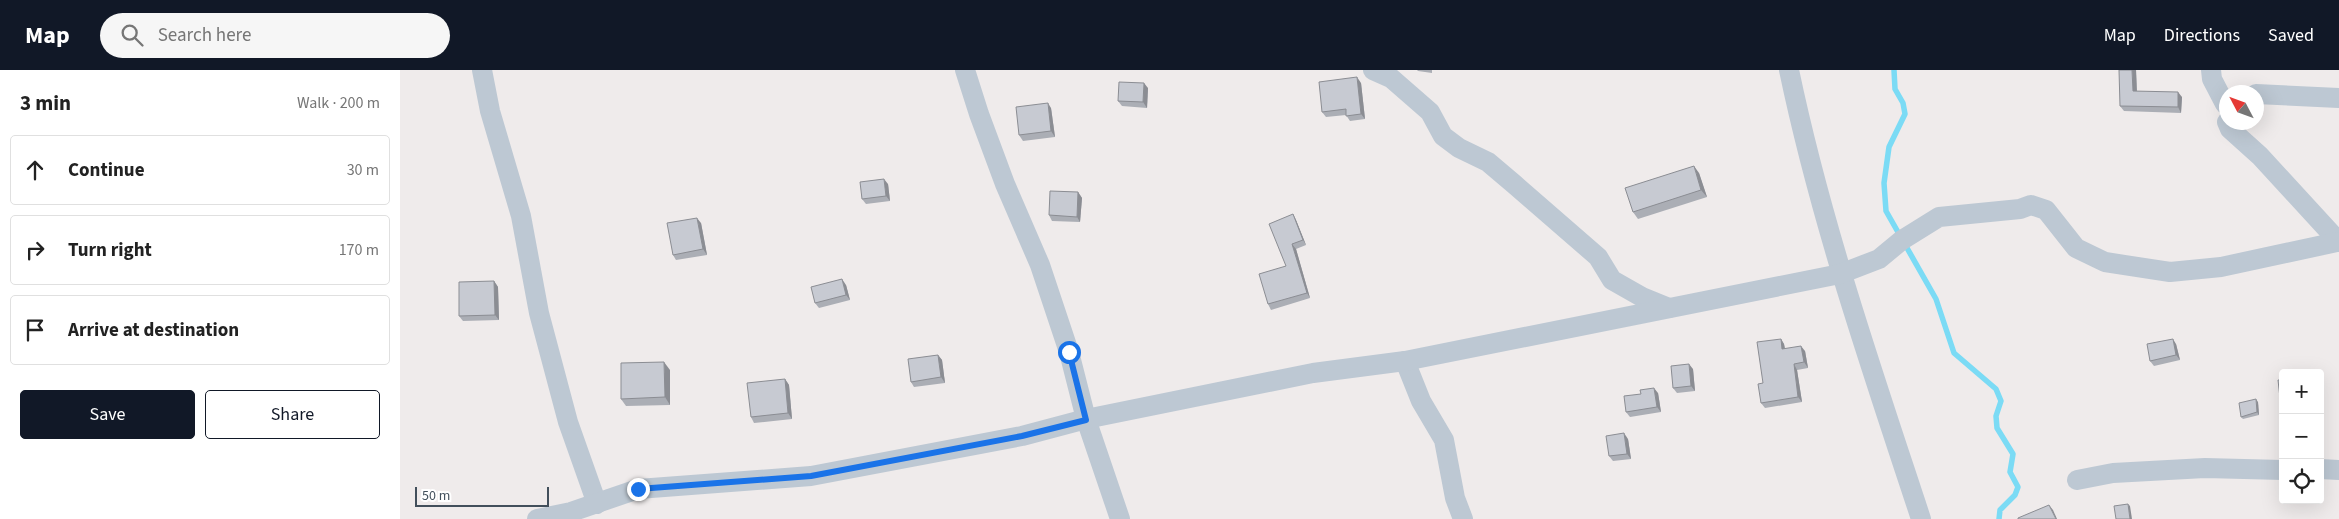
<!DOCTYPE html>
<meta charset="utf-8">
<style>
:root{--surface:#fff;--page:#f6f6f6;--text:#222;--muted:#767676;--line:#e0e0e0;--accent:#111827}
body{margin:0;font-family:"Source Sans 3",sans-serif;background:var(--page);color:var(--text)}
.controls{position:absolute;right:15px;bottom:15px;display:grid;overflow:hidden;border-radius:5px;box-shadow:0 5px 20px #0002}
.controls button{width:45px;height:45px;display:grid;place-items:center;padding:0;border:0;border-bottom:1px solid var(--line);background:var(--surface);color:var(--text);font:25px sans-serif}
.compass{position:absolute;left:1819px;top:15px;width:45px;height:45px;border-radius:50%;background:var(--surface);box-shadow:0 5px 20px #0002;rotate:311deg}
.scale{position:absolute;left:15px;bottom:12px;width:134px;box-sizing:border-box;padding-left:5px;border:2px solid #424f5b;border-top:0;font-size:14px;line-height:18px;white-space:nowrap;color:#424f5b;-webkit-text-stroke:4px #fff;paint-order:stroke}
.stop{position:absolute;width:15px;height:15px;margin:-11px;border:4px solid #1a73e8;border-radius:50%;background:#fff}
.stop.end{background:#1a73e8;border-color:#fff;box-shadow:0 1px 5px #0008}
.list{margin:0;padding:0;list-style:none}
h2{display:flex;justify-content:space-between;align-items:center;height:65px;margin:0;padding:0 20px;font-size:21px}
h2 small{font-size:16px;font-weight:400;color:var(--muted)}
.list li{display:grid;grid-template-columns:32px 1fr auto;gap:15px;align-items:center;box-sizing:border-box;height:70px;margin:0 10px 10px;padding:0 10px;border:1px solid var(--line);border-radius:5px}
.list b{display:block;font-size:19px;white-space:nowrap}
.list em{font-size:16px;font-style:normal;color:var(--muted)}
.actions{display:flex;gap:10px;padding:15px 20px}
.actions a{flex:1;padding:11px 0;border:1px solid var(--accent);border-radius:5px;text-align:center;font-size:18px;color:var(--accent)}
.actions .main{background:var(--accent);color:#fff}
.icon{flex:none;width:28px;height:28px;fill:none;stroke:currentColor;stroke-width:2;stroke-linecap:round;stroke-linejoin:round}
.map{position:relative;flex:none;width:1939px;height:449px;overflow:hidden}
header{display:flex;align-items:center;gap:30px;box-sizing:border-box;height:70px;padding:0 25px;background:var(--accent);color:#fff}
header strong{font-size:24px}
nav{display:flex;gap:28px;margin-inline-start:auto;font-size:18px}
.search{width:350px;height:45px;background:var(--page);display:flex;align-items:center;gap:12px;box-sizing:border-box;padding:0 18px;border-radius:28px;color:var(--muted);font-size:19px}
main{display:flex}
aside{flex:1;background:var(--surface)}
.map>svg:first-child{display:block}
</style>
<header>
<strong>Map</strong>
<div class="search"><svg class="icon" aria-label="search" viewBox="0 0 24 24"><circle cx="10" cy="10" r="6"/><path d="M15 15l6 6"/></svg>Search here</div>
<nav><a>Map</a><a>Directions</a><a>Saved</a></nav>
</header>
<main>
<aside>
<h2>3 min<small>Walk · 200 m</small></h2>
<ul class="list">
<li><svg class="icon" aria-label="ahead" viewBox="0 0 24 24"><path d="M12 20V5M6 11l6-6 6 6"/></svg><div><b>Continue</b></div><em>30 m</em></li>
<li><svg class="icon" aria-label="right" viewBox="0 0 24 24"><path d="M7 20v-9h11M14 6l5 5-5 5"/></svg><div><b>Turn right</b></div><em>170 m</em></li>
<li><svg class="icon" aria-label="arrive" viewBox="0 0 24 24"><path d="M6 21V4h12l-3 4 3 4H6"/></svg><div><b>Arrive at destination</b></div></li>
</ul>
<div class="actions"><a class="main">Save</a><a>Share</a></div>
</aside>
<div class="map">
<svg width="1939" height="449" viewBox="0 0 1939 449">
<rect width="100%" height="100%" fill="#efebeb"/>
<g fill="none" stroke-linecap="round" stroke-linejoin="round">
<polyline stroke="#7bdbf5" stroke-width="5.5" points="1494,0 1495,19 1503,33 1505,44 1489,77 1484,113 1486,141 1536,229 1554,283 1596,319 1601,331 1596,346 1597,358 1613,384 1610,402 1618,417 1615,425 1600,440 1599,449"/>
<g stroke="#bdc8d3" stroke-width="20">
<polyline points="82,0 90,41 121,146 139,243 168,352 197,434"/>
<polyline points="565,0 579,44 605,114 640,195 669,282 686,349 720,449"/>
<polyline points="973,0 991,8 1030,42 1043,66 1059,78 1088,92 1114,114 1198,187 1212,210 1242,227 1269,238"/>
<path d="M1389 0C1421 153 1472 300 1521 449"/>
<polyline points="1811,0 1812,9 1825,34"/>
<polyline points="1856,24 1939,28"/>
<polyline points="1827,52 1830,59 1860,86 1939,172"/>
<polyline points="1005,291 1021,331 1044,370 1055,428 1063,449"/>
<polyline points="1920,399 1939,400"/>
<polyline points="1677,410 1713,403 1805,398 1883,400"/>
<polyline points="137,449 171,442 238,419 411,406 622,366 686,349 913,303 1005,291 1440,204 1479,189 1502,170 1539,147 1620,139 1631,135 1646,140 1676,178 1705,192 1770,202 1821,197 1937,172"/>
</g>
</g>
<g fill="#abaeb5">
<polygon points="1017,0 1032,0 1032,3 1018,1"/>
<polygon points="1736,0 1737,21 1782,27 1781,43 1724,41 1720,36"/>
<polygon points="961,13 965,49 950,51 946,45 926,47 922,42"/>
<polygon points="748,18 747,38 722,36 718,31"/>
<polygon points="651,38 655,67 623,71 619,65"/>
<polygon points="1299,103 1307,127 1238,149 1233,142"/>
<polygon points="488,114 490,131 466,134 462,129"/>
<polygon points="678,122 682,128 680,152 652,151 649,145"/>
<polygon points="893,144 896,150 906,175 896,179 910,228 871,240 868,234 886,196"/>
<polygon points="301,153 307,185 276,190 273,185"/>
<polygon points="94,211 98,217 99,250 63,251 59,246"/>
<polygon points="446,215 450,230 419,238 415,233"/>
<polygon points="1381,269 1384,274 1385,279 1405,281 1408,298 1397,300 1402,332 1365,338 1361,333"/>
<polygon points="1776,274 1780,290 1754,296 1750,291"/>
<polygon points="538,285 542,290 545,313 514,317 511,312"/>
<polygon points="1293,299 1295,321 1277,323 1273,318"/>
<polygon points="270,300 270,335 226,336 221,329"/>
<polygon points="385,309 389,315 392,349 354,353 351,347"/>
<polygon points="1258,323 1261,342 1230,347 1226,342"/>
<polygon points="1858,332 1859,345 1843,349 1841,347"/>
<polygon points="1228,369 1231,389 1213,391 1209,386"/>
</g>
<g fill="#8b8d93">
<polygon points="1732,0 1736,0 1737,26 1733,21"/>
<polygon points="957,7 961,13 965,49 961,44"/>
<polygon points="744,13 748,18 747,38 743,32"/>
<polygon points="1778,22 1782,27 1781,43 1778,37"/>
<polygon points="648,33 651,38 655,67 651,61"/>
<polygon points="1294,96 1299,103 1307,127 1301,120"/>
<polygon points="484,109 488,114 490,131 486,126"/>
<polygon points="678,122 682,128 680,152 677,147"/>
<polygon points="893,144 896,150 906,175 903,170"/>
<polygon points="297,148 301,153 307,185 303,179"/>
<polygon points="892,174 896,179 910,228 907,223"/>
<polygon points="442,209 446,215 450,230 446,225"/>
<polygon points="94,211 98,217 99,250 95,245"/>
<polygon points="1381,269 1384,274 1386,285 1382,279"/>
<polygon points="1773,269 1776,274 1780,290 1776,285"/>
<polygon points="1401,276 1405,281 1408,298 1404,292"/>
<polygon points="538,285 542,290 545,313 541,307"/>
<polygon points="264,292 270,300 270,335 265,327"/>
<polygon points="1289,294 1293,299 1295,321 1291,316"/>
<polygon points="1394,294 1397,300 1402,332 1398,327"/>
<polygon points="385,309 389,315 392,349 388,343"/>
<polygon points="1254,318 1258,323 1261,342 1257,337"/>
<polygon points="1856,329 1858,332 1859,345 1857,342"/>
<polygon points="1224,363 1228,369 1231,389 1227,384"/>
<polygon points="1728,434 1730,436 1732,449 1730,449"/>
<polygon points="1649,435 1653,440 1657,449 1656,449"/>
</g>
<g fill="#c7cad2" stroke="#8b8d93">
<polygon points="1719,0 1732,0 1733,21 1778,22 1778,37 1720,36"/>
<polygon points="957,7 961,44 946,46 946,39 922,42 919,12"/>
<polygon points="719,12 744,13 743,32 718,31"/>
<polygon points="648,33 651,61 619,65 616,37"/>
<polygon points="1294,96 1301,120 1233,142 1225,118"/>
<polygon points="484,109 486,126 462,129 460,112"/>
<polygon points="650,121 678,122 677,147 649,145"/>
<polygon points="893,144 903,170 892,174 907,223 868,234 859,204 886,196 869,154"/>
<polygon points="297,148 303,179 273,185 267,153"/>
<polygon points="442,209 446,225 415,233 411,217"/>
<polygon points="94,211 95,245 59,246 59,212"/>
<polygon points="1381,269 1382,279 1401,276 1404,292 1394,294 1398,327 1361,333 1358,314 1363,313 1357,272"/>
<polygon points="1773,269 1776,285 1750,291 1747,274"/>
<polygon points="538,285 541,307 511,312 508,289"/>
<polygon points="264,292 265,327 221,329 221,293"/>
<polygon points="1289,294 1291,316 1273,318 1271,296"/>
<polygon points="385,309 388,343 351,347 347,313"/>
<polygon points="1878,310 1883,310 1883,327 1880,328"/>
<polygon points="1254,318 1257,337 1226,342 1224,326 1241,324 1240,320"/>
<polygon points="1856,329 1857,342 1841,347 1839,333"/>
<polygon points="1224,363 1227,384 1209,386 1206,366"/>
<polygon points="1728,434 1730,449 1716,449 1714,436"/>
<polygon points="1649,435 1656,449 1618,449 1618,448"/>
</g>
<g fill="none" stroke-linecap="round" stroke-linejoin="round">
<polyline stroke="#1a73e8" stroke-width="6" points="238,419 411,406 622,366 686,350 669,282"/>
</g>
</svg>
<div class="controls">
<button>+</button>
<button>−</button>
<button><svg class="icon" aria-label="locate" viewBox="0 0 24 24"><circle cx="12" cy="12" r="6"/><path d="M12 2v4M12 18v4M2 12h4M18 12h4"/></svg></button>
</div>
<svg class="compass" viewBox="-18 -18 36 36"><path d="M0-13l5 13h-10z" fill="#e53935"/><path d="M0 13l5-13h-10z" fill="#767676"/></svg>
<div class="scale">50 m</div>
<div class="stop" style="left:669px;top:282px"></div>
<div class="stop end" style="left:238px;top:419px"></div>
</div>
</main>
